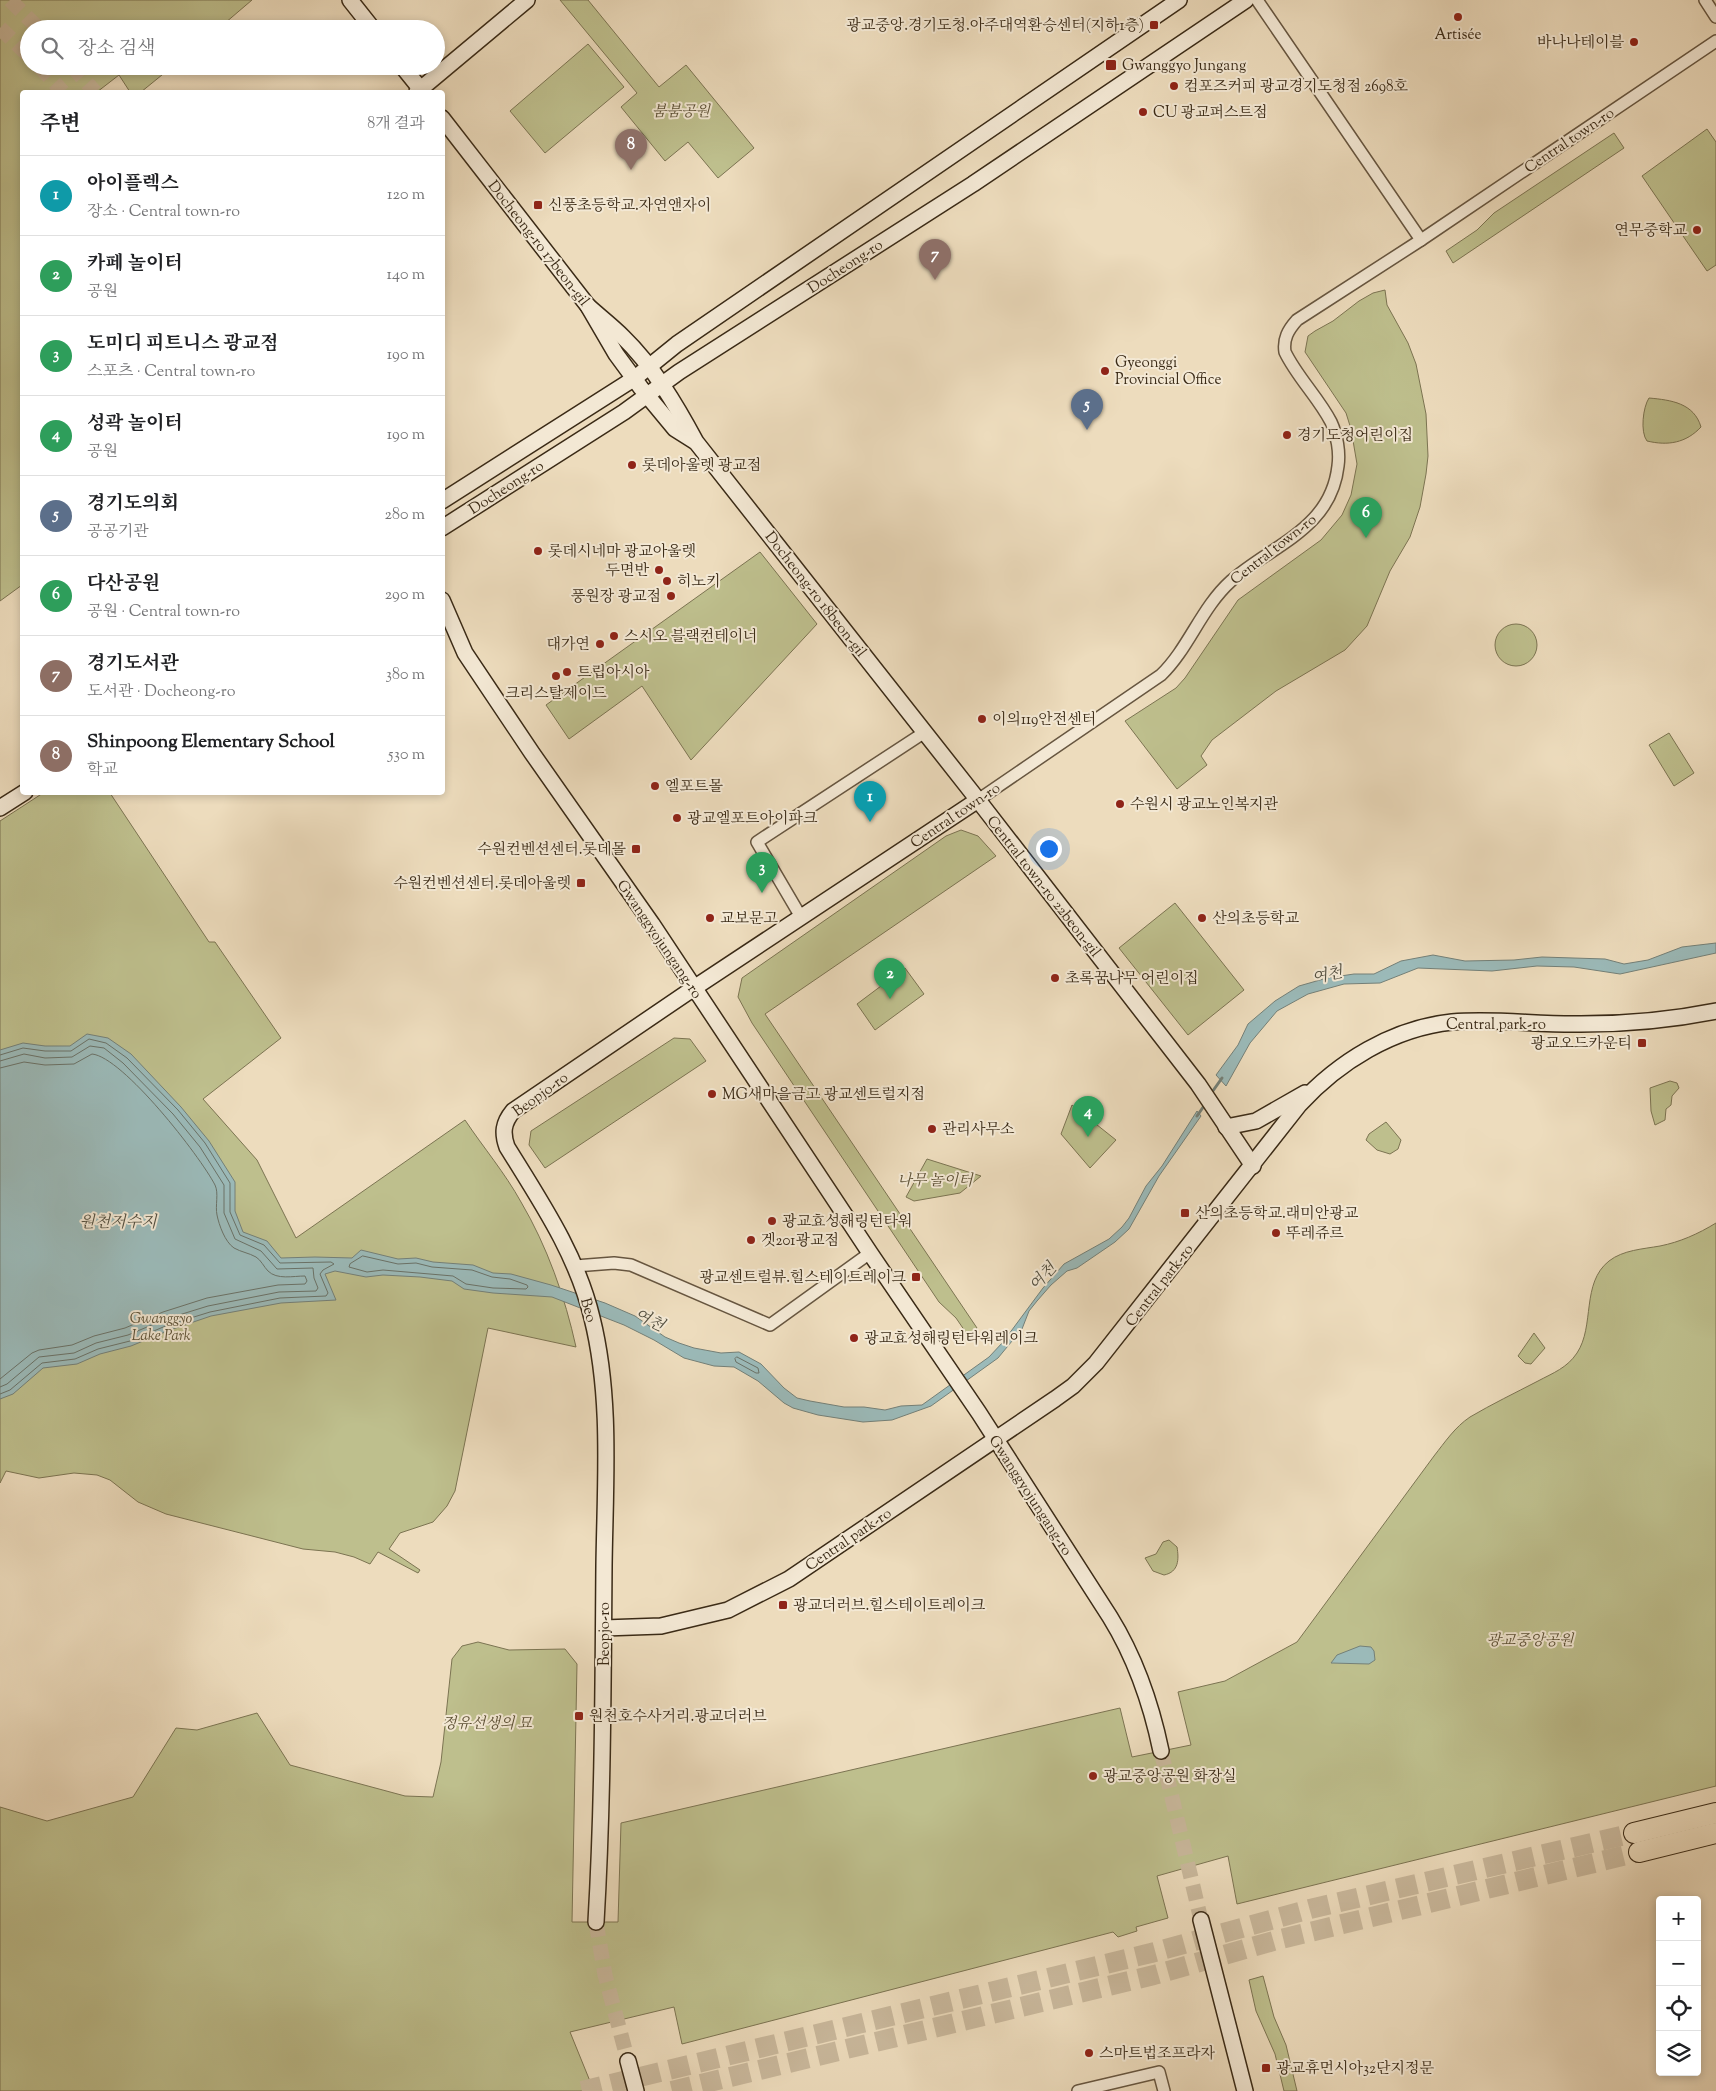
<!DOCTYPE html>
<html lang="ko">
<meta charset="utf-8">
<style>
:root{--surface:#fff;--page:#f6f6f6;--text:#202124;--muted:#757577;--line:#e0e0e0;--accent:#8f2418}
body{margin:0;font-family:"Sorts Mill Goudy","Noto Serif KR",serif;background:var(--page);color:var(--text)}
.controls{position:absolute;right:15px;bottom:15px;display:grid;overflow:hidden;border-radius:5px;box-shadow:0 2px 8px #0003}
.controls button{width:45px;height:45px;display:grid;place-items:center;padding:0;border:0;border-bottom:1px solid var(--line);background:var(--surface);color:var(--text);font:25px sans-serif}
.you{position:absolute;left:1048px;top:848px;width:18px;height:18px;margin:-12px;border:4px solid #fff;border-radius:50%;background:#1a73e8;box-shadow:0 0 0 8px #1a73e833}
.badge{display:grid;place-items:center;width:32px;height:32px;border-radius:50%;background:var(--accent);color:#fff;font-size:16px;font-weight:700}
.pin{position:absolute;translate:-50% -41px;filter:drop-shadow(0 1px 2px #0008)}
.pin::after{content:'';position:absolute;top:26px;width:18px;height:15px;background:inherit;clip-path:polygon(0 0,100% 0,50% 100%)}
.list{margin:0;padding:0;list-style:none}
h2{display:flex;justify-content:space-between;align-items:center;height:65px;margin:0;padding:0 20px;font-size:21px}
h2 small{font-size:16px;font-weight:400;color:var(--muted)}
.list li{display:grid;grid-template-columns:32px 1fr auto;gap:15px;align-items:center;box-sizing:border-box;height:80px;padding:0 20px;border-top:1px solid var(--line)}
.list b{display:block;font-size:19px;white-space:nowrap}
.list p{margin:0;font-size:16px;white-space:nowrap;color:var(--muted)}
.list em{font-size:16px;font-style:normal;color:var(--muted)}
.icon{flex:none;width:28px;height:28px;fill:none;stroke:currentColor;stroke-width:2;stroke-linecap:round;stroke-linejoin:round}
.map{position:relative;flex:none;width:1716px;height:2091px;overflow:hidden}
.search{position:absolute;background:var(--surface);box-shadow:0 2px 8px #0003;left:20px;top:20px;width:425px;height:55px;display:flex;align-items:center;gap:12px;box-sizing:border-box;padding:0 18px;border-radius:28px;color:var(--muted);font-size:19px}
.panel{position:absolute;background:var(--surface);box-shadow:0 2px 8px #0003;left:20px;top:90px;width:425px;height:705px;border-radius:5px}
.map>svg:first-child{display:block}
</style>
<div class="map">
<svg width="1716" height="2091" viewBox="0 0 1716 2091">
<rect width="100%" height="100%" fill="#eddcbd"/>
<filter id="stains"><feTurbulence type="fractalNoise" baseFrequency=".004" numOctaves="4"/><feColorMatrix values="0 0 0 0 .2 0 0 0 0 .09 0 0 0 0 .02 0 0 0 .5 -.17"/></filter>
<radialGradient id="worn" r=".72"><stop offset=".6" stop-color="#630" stop-opacity="0"/><stop offset="1" stop-color="#630" stop-opacity=".3"/></radialGradient>
<g fill="#bebf8d" stroke="#7c7452">
<polygon points="0,0 252,0 218,29 29,29 29,66 173,66 141,92 130,92 119,75 97,92 22,92 22,585 0,601"/>
<polygon points="560,0 588,0 659,87 686,65 754,148 718,178 688,142 665,161 621,107 637,93"/>
<polygon points="588,44 624,87 545,153 510,111"/>
<polygon points="1707,129 1716,142 1716,265 1707,271 1642,176"/>
<polygon points="1614,133 1624,148 1453,263 1446,251 1477,230 1494,213"/>
<polygon points="1385,290 1387,305 1408,343 1416,364 1426,414 1428,456 1426,474 1420,507 1410,537 1390,571 1367,626 1345,650 1276,691 1212,740 1201,756 1207,765 1177,789 1125,721 1176,688 1185,678 1238,600 1321,540 1342,515 1351,495 1357,464 1351,429 1346,413 1305,352 1308,336 1315,331 1333,321 1359,301 1373,293"/>
<path d="M1649 398C1671 400 1694 403 1701 427 1686 443 1668 446 1647 441 1640 432 1643 407 1649 398Z"/>
<polygon points="760,552 817,624 691,760 642,686 569,739 546,705"/>
<circle cx="1516" cy="645" r="21"/>
<polygon points="1669,733 1694,773 1674,786 1649,745"/>
<path d="M43 793H110L209 942H215L281 1038 203 1099 257 1160 296 1238 465 1120C483 1147 505 1173 521 1202 547 1246 565 1297 576 1347L488 1328 455 1491 447 1506 433 1522 400 1533 389 1549 420 1570 418 1573 378 1552 370 1564 354 1557 335 1552 303 1549 166 1514 138 1502 110 1480 97 1475 74 1473 39 1478 6 1471 0 1483V821Z"/>
<polygon points="961,830 978,836 996,856 765,1014 977,1328 969,1337 956,1318 939,1302 752,1023 738,997 742,978 946,836"/>
<polygon points="1175,903 1244,990 1188,1035 1119,948"/>
<polygon points="905,968 924,994 875,1030 857,1004"/>
<polygon points="674,1038 690,1039 706,1061 545,1168 529,1145 531,1131"/>
<polygon points="1670,1081 1677,1083 1679,1088 1672,1096 1671,1105 1666,1109 1665,1120 1655,1125 1651,1111 1650,1088"/>
<polygon points="1072,1105 1116,1140 1090,1168 1061,1134"/>
<polygon points="1386,1122 1401,1140 1398,1149 1390,1154 1377,1150 1366,1140 1369,1134"/>
<polygon points="927,1159 981,1176 960,1193 914,1201 906,1197"/>
<path d="M1716 1223V1786L1237 1904 1228 1856 1157 1876 1168 1918 1136 1927 1137 1931 1118 1937 1113 1932 682 2044 674 2007 570 2032 594 2091H0V1807L47 1821 133 1797 176 1728 197 1730 257 1713 290 1765 405 1796 433 1797 441 1762 452 1659 462 1646 478 1642 509 1650 565 1649 577 1664 572 1922H618L621 1823 1120 1708 1132 1757 1191 1745 1178 1692 1225 1681 1297 1642 1434 1456C1445 1442 1455 1427 1470 1417 1492 1404 1515 1393 1538 1381 1553 1373 1567 1368 1577 1353 1595 1326 1581 1283 1609 1261 1623 1250 1643 1249 1660 1246 1680 1242 1698 1234 1716 1223Z"/>
<polygon points="1534,1333 1545,1348 1531,1364 1525,1363 1518,1356"/>
<path d="M1169 1540 1177 1547C1179 1559 1179 1572 1164 1575L1153 1571 1145 1558 1156 1554 1163 1542Z"/>
<polygon points="1263,1976 1274,2017 1286,2045 1297,2091 1284,2091 1275,2054 1256,2011 1249,1980"/>
</g>
<g fill="#9bbab9" stroke="#748078">
<polygon points="1716,943 1716,953 1620,974 1574,967 1537,966 1492,971 1418,968 1380,983 1344,984 1308,994 1277,1011 1250,1043 1226,1086 1216,1075 1238,1045 1248,1024 1275,1001 1299,986 1327,978 1354,974 1374,974 1401,961 1433,955 1465,961 1514,960 1542,957 1605,959 1624,964 1648,960 1682,947"/>
<polygon points="87,1034 108,1038 131,1054 181,1107 209,1141 235,1182 235,1211 243,1232 267,1241 281,1258 315,1257 352,1258 361,1250 398,1259 416,1258 433,1262 473,1265 493,1273 511,1274 551,1285 605,1303 635,1316 665,1337 679,1343 694,1348 721,1353 739,1352 761,1364 784,1388 797,1398 810,1401 844,1407 864,1407 885,1410 901,1406 922,1405 989,1357 1003,1342 1043,1288 1064,1264 1109,1239 1122,1227 1129,1218 1146,1186 1162,1166 1197,1111 1201,1116 1159,1176 1129,1229 1115,1242 1077,1268 1067,1271 1051,1285 1037,1301 1029,1311 1022,1329 998,1358 931,1406 892,1420 863,1422 818,1415 793,1408 784,1403 758,1381 734,1367 714,1366 684,1358 654,1340 624,1325 552,1297 493,1293 464,1289 452,1281 420,1277 383,1275 366,1277 335,1271 325,1274 336,1300 281,1303 211,1316 170,1330 131,1346 100,1354 77,1364 43,1368 13,1394 0,1399 0,1050 23,1043 45,1046 70,1046"/>
<polygon points="1360,1646 1371,1647 1374,1651 1375,1660 1369,1664 1331,1663 1337,1655"/>
</g>
<g fill="none" stroke-linecap="round" stroke-linejoin="round">
<g stroke="#6a7268" stroke-width="1">
<polyline points="0,1055 23,1048 45,1051 71,1051 89,1039 106,1043 127,1058 178,1110 205,1143 230,1183 230,1212 240,1235 264,1245 280,1263 331,1262 334,1264 323,1270 320,1274 328,1293 326,1296 280,1298 210,1312 168,1325 130,1341 98,1349 75,1359 42,1363 10,1390 0,1394"/>
<polyline points="0,1061 24,1054 45,1058 72,1057 90,1046 104,1048 123,1063 173,1114 200,1147 224,1185 224,1213 235,1239 261,1251 277,1269 313,1268 314,1278 318,1288 316,1291 279,1292 208,1306 166,1319 128,1335 96,1343 74,1353 39,1357 7,1384 0,1387"/>
<path d="M0 1068 24 1062 45 1065 74 1064 92 1054C123 1057 200 1156 215 1185 219 1193 215 1206 217 1215 219 1225 225 1242 234 1248 241 1252 249 1253 256 1257 261 1260 264 1267 268 1271 277 1280 293 1276 305 1276L307 1281 305 1284 278 1285 207 1298 163 1312 125 1328 94 1336 72 1345 39 1350 32 1353 0 1379"/>
<polygon points="363,1256 398,1264 416,1263 432,1267 472,1270 492,1277 510,1279 527,1285 528,1287 526,1289 493,1288 466,1284 453,1276 383,1270 367,1272 349,1267 350,1264"/>
<polygon points="737,1357 758,1368 759,1373 756,1373 736,1362 735,1359"/>
</g>
<g stroke="#748078" stroke-width="3">
<polyline points="1210,1095 1222,1078"/>
<polyline points="1197,1116 1206,1103"/>
</g>
<g stroke="#c9b89c" stroke-width="15" stroke-dasharray="15 8" stroke-linecap="butt">
<polyline points="10,0 39,29"/>
<polyline points="0,28 29,56"/>
<polyline points="39,66 63,92"/>
<polyline points="72,66 95,92"/>
<polyline points="1161,1751 1201,1920"/>
<polyline points="596,1922 605,1975 628,2061"/>
</g>
<g stroke="#c9b89c" stroke-width="20" stroke-dasharray="20 10" stroke-linecap="butt">
<polyline points="582,2091 1151,1953 1310,1909 1634,1833"/>
<polyline points="672,2091 1154,1975 1277,1940 1639,1852"/>
</g>
<g stroke="#675640" stroke-width="14">
<g id="street">
<polyline points="1257,0 1421,240"/>
<polyline points="1705,0 1716,17"/>
<path d="M978 800 1161 675C1189 648 1201 608 1231 581 1272 545 1331 529 1338 466 1340 452 1337 435 1331 422 1318 397 1297 377 1285 352 1283 339 1288 330 1297 320L1421 240 1716 41"/>
<polyline points="801,917 757,842 925,732"/>
<polyline points="575,1266 614,1263 631,1265 770,1325 870,1253"/>
<polyline points="1078,2091 1159,2072 1164,2091"/>
</g>
</g>
<g stroke="#3a2a16" stroke-width="18">
<g id="secondary">
<polyline points="350,0 373,29"/>
<polyline points="402,66 423,92"/>
<polyline points="417,92 527,0"/>
<polyline points="442,118 588,306 616,354 641,388 675,429 694,441"/>
<path d="M588 306C599 316 612 326 623 337 653 366 676 405 696 442L978 800 1198 1084 1253 1166"/>
<polyline points="442,501 635,378 677,344 1179,0"/>
<polyline points="442,528 624,412 679,372 973,184 1246,0"/>
<path d="M442 600 465 653 532 753 652 924 870 1253 979 1413 1110 1617C1136 1659 1151 1703 1161 1751"/>
<polyline points="0,808 25,792"/>
<polyline points="1226,1127 1256,1121 1305,1093"/>
<path d="M604 1628 661 1626 728 1610 789 1579 1055 1399 1073 1386 1096 1363 1299 1105C1338 1062 1393 1028 1452 1022 1494 1018 1538 1025 1581 1024 1626 1024 1671 1020 1716 1011"/>
<polyline points="1201,1920 1245,2091"/>
<path d="M596 1922C603 1803 603 1685 604 1566 605 1484 612 1398 592 1318 577 1255 541 1202 507 1147 502 1133 503 1123 513 1111L694 988 978 800"/>
<polyline points="628,2061 636,2091"/>
</g>
</g>
<g stroke="#3a2a16" stroke-width="22">
<g id="highway">
<polyline points="1634,1833 1716,1813"/>
<polyline points="1639,1852 1716,1833"/>
</g>
</g>
<use href="#street" stroke="#f3e8d4" stroke-width="11"/>
<use href="#secondary" stroke="#f3e8d4" stroke-width="15"/>
<use href="#highway" stroke="#eddcbd" stroke-width="20"/>
</g>
<g fill="#8f2418" stroke="#f3e8d4" stroke-width="2">
<circle cx="1458" cy="17" r="5"/>
<rect x="1149" y="20" width="10" height="10" rx="2.5"/>
<circle cx="1634" cy="42" r="5"/>
<rect x="1105" y="59" width="12" height="12" rx="2.5"/>
<circle cx="1174" cy="86" r="5"/>
<circle cx="1143" cy="112" r="5"/>
<rect x="533" y="200" width="10" height="10" rx="2.5"/>
<circle cx="1697" cy="230" r="5"/>
<circle cx="1105" cy="371" r="5"/>
<circle cx="1287" cy="435" r="5"/>
<circle cx="632" cy="465" r="5"/>
<circle cx="538" cy="551" r="5"/>
<circle cx="659" cy="570" r="5"/>
<circle cx="667" cy="581" r="5"/>
<circle cx="671" cy="596" r="5"/>
<circle cx="614" cy="636" r="5"/>
<circle cx="600" cy="644" r="5"/>
<circle cx="567" cy="672" r="5"/>
<circle cx="556" cy="676" r="5"/>
<circle cx="982" cy="719" r="5"/>
<circle cx="655" cy="786" r="5"/>
<circle cx="1120" cy="804" r="5"/>
<circle cx="677" cy="818" r="5"/>
<rect x="631" y="844" width="10" height="10" rx="2.5"/>
<rect x="576" y="878" width="10" height="10" rx="2.5"/>
<circle cx="710" cy="918" r="5"/>
<circle cx="1202" cy="918" r="5"/>
<circle cx="1055" cy="978" r="5"/>
<rect x="1637" y="1038" width="10" height="10" rx="2.5"/>
<circle cx="712" cy="1094" r="5"/>
<circle cx="932" cy="1129" r="5"/>
<rect x="1180" y="1208" width="10" height="10" rx="2.5"/>
<circle cx="772" cy="1221" r="5"/>
<circle cx="1276" cy="1233" r="5"/>
<circle cx="751" cy="1240" r="5"/>
<rect x="911" y="1272" width="10" height="10" rx="2.5"/>
<circle cx="854" cy="1338" r="5"/>
<rect x="778" y="1600" width="10" height="10" rx="2.5"/>
<rect x="574" y="1711" width="10" height="10" rx="2.5"/>
<circle cx="1093" cy="1776" r="5"/>
<circle cx="1089" cy="2053" r="5"/>
<rect x="1261" y="2063" width="10" height="10" rx="2.5"/>
</g>
<g text-anchor="middle" stroke-width="4" stroke-linejoin="round" paint-order="stroke">
<g font-size="15" fill="#3a2a16" stroke="#f3e8d4" text-anchor="start">
<text x="1144" y="30" text-anchor="end">광교중앙.경기도청.아주대역환승센터(지하1층)</text>
<text x="1458" y="39" text-anchor="middle">Artisée</text>
<text x="1624" y="47" text-anchor="end">바나나테이블</text>
<text x="1122" y="70">Gwanggyo Jungang</text>
<text x="1184" y="91">컴포즈커피 광교경기도청점 2698호</text>
<text x="1153" y="117">CU 광교퍼스트점</text>
<text x="548" y="210">신풍초등학교.자연앤자이</text>
<text x="1687" y="235" text-anchor="end">연무중학교</text>
<text x="1115" y="367">Gyeonggi<tspan x="1115" dy="17">Provincial Office</tspan></text>
<text x="1297" y="440">경기도청어린이집</text>
<text x="642" y="470">롯데아울렛 광교점</text>
<text x="548" y="556">롯데시네마 광교아울렛</text>
<text x="649" y="575" text-anchor="end">두면반</text>
<text x="677" y="586">히노키</text>
<text x="661" y="601" text-anchor="end">풍원장 광교점</text>
<text x="624" y="641">스시오 블랙컨테이너</text>
<text x="590" y="649" text-anchor="end">대가연</text>
<text x="577" y="677">트립아시아</text>
<text x="556" y="698" text-anchor="middle">크리스탈제이드</text>
<text x="992" y="724">이의119안전센터</text>
<text x="665" y="791">엘포트몰</text>
<text x="1130" y="809">수원시 광교노인복지관</text>
<text x="687" y="823">광교엘포트아이파크</text>
<text x="626" y="854" text-anchor="end">수원컨벤션센터.롯데몰</text>
<text x="571" y="888" text-anchor="end">수원컨벤션센터.롯데아울렛</text>
<text x="720" y="923">교보문고</text>
<text x="1212" y="923">산의초등학교</text>
<text x="1065" y="983">초록꿈나무 어린이집</text>
<text x="1632" y="1048" text-anchor="end">광교오드카운티</text>
<text x="722" y="1099">MG새마을금고 광교센트럴지점</text>
<text x="942" y="1134">관리사무소</text>
<text x="1195" y="1218">산의초등학교.래미안광교</text>
<text x="782" y="1226">광교효성해링턴타워</text>
<text x="1286" y="1238">뚜레쥬르</text>
<text x="761" y="1245">겟201광교점</text>
<text x="906" y="1282" text-anchor="end">광교센트럴뷰.힐스테이트레이크</text>
<text x="864" y="1343">광교효성해링턴타워레이크</text>
<text x="793" y="1610">광교더러브.힐스테이트레이크</text>
<text x="589" y="1721">원천호수사거리.광교더러브</text>
<text x="1103" y="1781">광교중앙공원 화장실</text>
<text x="1099" y="2058">스마트법조프라자</text>
<text x="1276" y="2073">광교휴먼시아32단지정문</text>
</g>
<g font-size="15" font-style="italic" fill="#5b4f34" stroke="#f3e8d4">
<text x="681" y="116">붐붐공원</text>
<text x="935" y="1185">나무 놀이터</text>
<text x="161" y="1323">Gwanggyo<tspan x="161" dy="17">Lake Park</tspan></text>
<text x="1530" y="1645">광교중앙공원</text>
<text x="487" y="1728">정유선생의 묘</text>
</g>
<g font-size="15" fill="#3a2a16" stroke="#f3e8d4">
<text transform="translate(1569 140) rotate(-34)" y="5">Central town-ro</text>
<text transform="translate(539 243) rotate(52)" y="5">Docheong-ro 17beon-gil</text>
<text transform="translate(845 266) rotate(-33)" y="5">Docheong-ro</text>
<text transform="translate(506 487) rotate(-33)" y="5">Docheong-ro</text>
<text transform="translate(1273 549) rotate(-38)" y="5">Central town-ro</text>
<text transform="translate(816 594) rotate(52)" y="5">Docheong-ro 18beon-gil</text>
<text transform="translate(955 815) rotate(-34)" y="5">Central town-ro</text>
<text transform="translate(1044 886) rotate(52)" y="5">Central town-ro 22beon-gil</text>
<text transform="translate(660 939) rotate(56)" y="5">Gwanggyojungang-ro</text>
<text x="1496" y="1029">Central park-ro</text>
<text transform="translate(540 1094) rotate(-36)" y="5">Beopjo-ro</text>
<text transform="translate(1159 1285) rotate(-52)" y="5">Central park-ro</text>
<text transform="translate(589 1310) rotate(74)" y="5">Beo</text>
<text transform="translate(1031 1495) rotate(57)" y="5">Gwanggyojungang-ro</text>
<text transform="translate(848 1539) rotate(-34)" y="5">Central park-ro</text>
<text transform="translate(604 1634) rotate(-90)" y="5">Beopjo-ro</text>
</g>
<g font-size="16" font-style="italic" fill="#524e3f" stroke="#f3e8d4">
<text transform="translate(1327 974) rotate(-12)" y="6">여천</text>
<text x="118" y="1227">원천저수지</text>
<text transform="translate(1042 1276) rotate(-48)" y="6">여천</text>
<text transform="translate(650 1319) rotate(26)" y="6">여천</text>
</g>
</g>
<rect width="100%" height="100%" filter="url(#stains)"/>
<rect width="100%" height="100%" fill="url(#worn)"/>
</svg>
<div class="controls">
<button>+</button>
<button>−</button>
<button><svg class="icon" aria-label="locate" viewBox="0 0 24 24"><circle cx="12" cy="12" r="6"/><path d="M12 2v4M12 18v4M2 12h4M18 12h4"/></svg></button>
<button><svg class="icon" aria-label="layers" viewBox="0 0 24 24"><path d="M12 4l9 5-9 5-9-5zM3 14l9 5 9-5"/></svg></button>
</div>
<div class="you"></div>
<div class="pin badge" style="left:870px;top:822px;background:#0f9aa8">1</div>
<div class="pin badge" style="left:890px;top:999px;background:#2e9e5b">2</div>
<div class="pin badge" style="left:762px;top:893px;background:#2e9e5b">3</div>
<div class="pin badge" style="left:1088px;top:1137px;background:#2e9e5b">4</div>
<div class="pin badge" style="left:1087px;top:430px;background:#5c6f8a">5</div>
<div class="pin badge" style="left:1366px;top:538px;background:#2e9e5b">6</div>
<div class="pin badge" style="left:935px;top:280px;background:#8d6e63">7</div>
<div class="pin badge" style="left:631px;top:170px;background:#8d6e63">8</div>
<div class="search"><svg class="icon" aria-label="search" viewBox="0 0 24 24"><circle cx="10" cy="10" r="6"/><path d="M15 15l6 6"/></svg>장소 검색</div>
<section class="panel">
<h2>주변<small>8개 결과</small></h2>
<ul class="list">
<li><span class="badge" style="background:#0f9aa8">1</span><div><b>아이플렉스</b><p>장소 · Central town-ro</p></div><em>120 m</em></li>
<li><span class="badge" style="background:#2e9e5b">2</span><div><b>카페 놀이터</b><p>공원</p></div><em>140 m</em></li>
<li><span class="badge" style="background:#2e9e5b">3</span><div><b>도미디 피트니스 광교점</b><p>스포츠 · Central town-ro</p></div><em>190 m</em></li>
<li><span class="badge" style="background:#2e9e5b">4</span><div><b>성곽 놀이터</b><p>공원</p></div><em>190 m</em></li>
<li><span class="badge" style="background:#5c6f8a">5</span><div><b>경기도의회</b><p>공공기관</p></div><em>280 m</em></li>
<li><span class="badge" style="background:#2e9e5b">6</span><div><b>다산공원</b><p>공원 · Central town-ro</p></div><em>290 m</em></li>
<li><span class="badge" style="background:#8d6e63">7</span><div><b>경기도서관</b><p>도서관 · Docheong-ro</p></div><em>380 m</em></li>
<li><span class="badge" style="background:#8d6e63">8</span><div><b>Shinpoong Elementary School</b><p>학교</p></div><em>530 m</em></li>
</ul>
</section>
</div>
